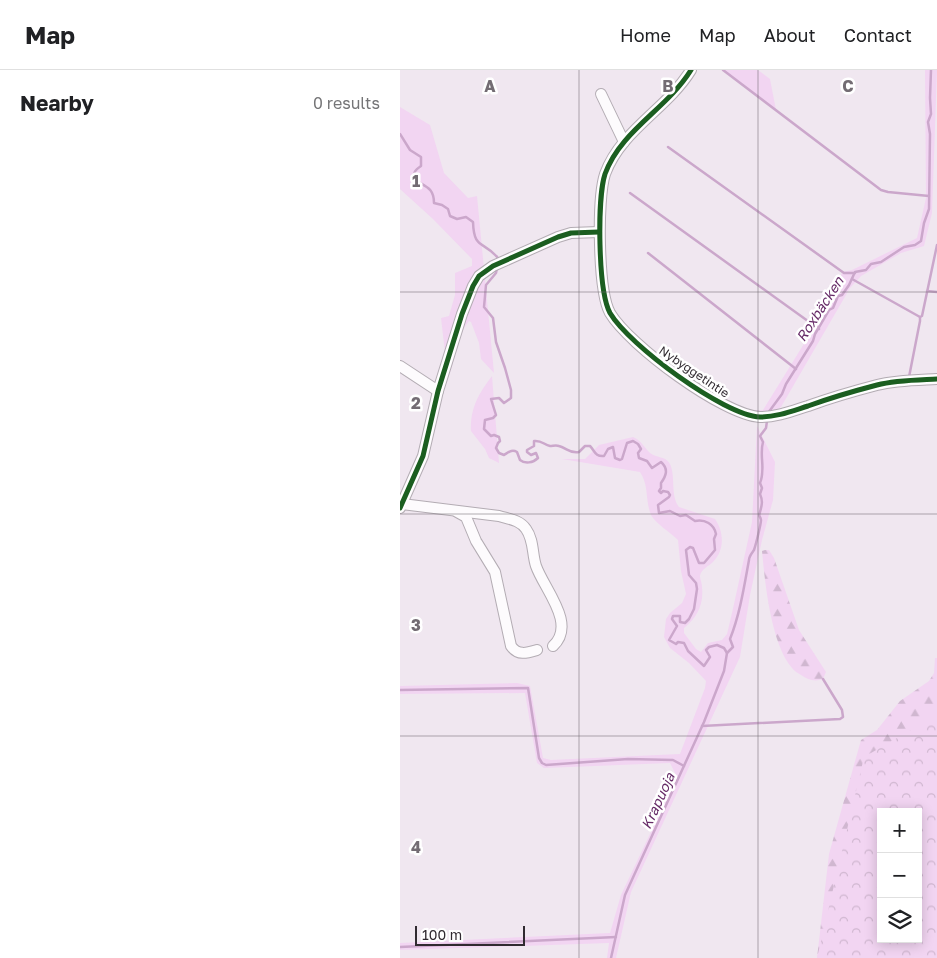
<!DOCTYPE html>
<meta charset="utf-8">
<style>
:root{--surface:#fff;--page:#f2f2f2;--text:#202124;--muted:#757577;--line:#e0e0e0}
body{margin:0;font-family:"Golos Text",sans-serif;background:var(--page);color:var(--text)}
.controls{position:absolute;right:15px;bottom:15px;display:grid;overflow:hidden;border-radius:0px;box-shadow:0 2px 12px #0003}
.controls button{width:45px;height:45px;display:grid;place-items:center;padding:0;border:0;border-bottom:1px solid var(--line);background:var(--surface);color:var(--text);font:25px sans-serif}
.scale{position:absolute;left:15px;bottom:12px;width:110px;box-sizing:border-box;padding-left:5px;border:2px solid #302a30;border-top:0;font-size:14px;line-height:18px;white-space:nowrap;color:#302a30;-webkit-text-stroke:4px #fff;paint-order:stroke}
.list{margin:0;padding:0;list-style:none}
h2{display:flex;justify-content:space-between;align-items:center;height:65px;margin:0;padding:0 20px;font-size:21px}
h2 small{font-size:16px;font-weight:400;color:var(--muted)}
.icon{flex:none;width:28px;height:28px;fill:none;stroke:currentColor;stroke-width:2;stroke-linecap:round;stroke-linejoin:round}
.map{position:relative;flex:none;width:537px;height:888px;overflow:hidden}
header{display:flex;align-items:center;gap:30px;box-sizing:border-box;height:70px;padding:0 25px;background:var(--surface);border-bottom:1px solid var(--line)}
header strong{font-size:24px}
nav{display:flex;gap:28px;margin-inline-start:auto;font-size:18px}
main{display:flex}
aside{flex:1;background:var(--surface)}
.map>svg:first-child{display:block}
</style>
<header>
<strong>Map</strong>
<nav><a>Home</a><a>Map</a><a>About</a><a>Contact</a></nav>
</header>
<main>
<aside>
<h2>Nearby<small>0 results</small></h2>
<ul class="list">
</ul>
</aside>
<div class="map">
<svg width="537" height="888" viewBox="0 0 537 888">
<defs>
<pattern id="forest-firs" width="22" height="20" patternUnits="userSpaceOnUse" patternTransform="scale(1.25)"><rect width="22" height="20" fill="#f2d5f2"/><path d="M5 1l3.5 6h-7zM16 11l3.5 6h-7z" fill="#d0b7d0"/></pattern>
<pattern id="park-crowns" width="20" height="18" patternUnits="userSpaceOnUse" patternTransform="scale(1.25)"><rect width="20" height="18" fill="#f2d5f2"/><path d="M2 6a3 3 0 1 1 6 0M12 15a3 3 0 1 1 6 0" fill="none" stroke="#d0b7d0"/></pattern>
</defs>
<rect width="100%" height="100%" fill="#f0e7f0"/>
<g fill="#f2d5f2">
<polygon points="323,0 358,0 370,9 376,40"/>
<path d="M525 0H537L532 143 524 176 501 183 461 206 450 218 381 337C372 344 362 345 351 340H363L436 222 442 202 452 200 517 168 526 128Z"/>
<path d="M0 37 30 55 44 103 68 128 77 126 94 303 81 289 79 273 71 252 69 251C56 267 56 290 48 308L41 248 49 246 55 225V203L72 196V189L33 149 0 119Z"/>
<path d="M92 306 99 393 89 388 85 379 71 361C70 338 79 323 92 306Z"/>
<path d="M357 356 375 392 373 430 362 470 350 525 340 587 231 822 216 888H207L209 873 0 880V873L210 863 221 825 277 707 270 693 144 698 137 693 125 623 0 624V616L117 613 130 616 143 688 151 690 280 684 305 618 306 611 289 593 270 578 264 567 266 549 270 543 282 533 286 524 281 501 278 470C271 463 255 453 251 445 245 430 249 415 240 402L162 389H185L199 375 233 367C242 371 243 376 250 383 256 388 266 386 270 394 276 407 270 425 279 437L315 449C324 462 325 480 313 492 309 496 301 499 300 506 300 509 302 513 302 517 304 534 297 548 284 558V563L296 579 301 582 308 573 322 570 327 564 332 543 352 452Z"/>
</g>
<g fill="url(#forest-firs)" fill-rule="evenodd">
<path d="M365 480H369L374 488 399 560 426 602 423 609C415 612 408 610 401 605 398 603 394 601 392 598 371 574 365 513 362 481Z"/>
<path d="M535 588H537V888H417L429 784 461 670 477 660 500 631 529 611 534 603ZM481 742H518V869H481Z"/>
</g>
<path fill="url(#park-crowns)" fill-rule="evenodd" d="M537 645V888H417L464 687ZM481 742H518V869H481Z"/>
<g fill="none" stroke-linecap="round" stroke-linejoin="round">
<g stroke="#cba7cb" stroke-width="2.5">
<polyline points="323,0 481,120 488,122 529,126"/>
<path d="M0 64 10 80 21 87V96C15 100 13 102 15 110 26 117 34 118 34 133L42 135 48 139 50 146 57 149 66 147 73 152C74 180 83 170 98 188L97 190"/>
<polyline points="268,77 444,203 455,203"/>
<polyline points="230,123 419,259"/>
<polyline points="248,183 396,299"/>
<path d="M97 198 96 203 86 215 84 237 93 248 96 272 105 298 111 320V328L104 333 99 328 91 329 96 345 93 348 85 350 84 359 91 366 94 365 99 367 100 371 98 373 96 378 99 383 104 385C109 382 112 379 117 382L120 390C125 394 133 393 138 388L136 383 131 385 127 382V380L134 376V371C142 370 144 375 150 376 153 376 156 375 159 376 167 378 170 384 179 382L185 376H190C195 381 195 387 204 386L208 379 213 377 215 388 220 390 222 389 227 373 233 371 238 374 241 379 238 383 239 388 247 391 252 398 261 392C269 399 266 406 261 413V418L259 421 261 423 263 421 268 422 270 425 269 427 258 435 259 443 270 441 280 446 286 445 295 451C305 449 314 454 316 464L314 469 315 480 304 493H299L293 478 290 477 286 480 289 505 296 513 297 519 294 539 289 549 285 553 280 552V546H273L272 549 277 556 269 570 276 574 278 572 284 573 288 581 304 596 310 587 306 580 309 577 317 575 324 578 327 583"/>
<polyline points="452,209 520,247 522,246 537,175"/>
<polyline points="527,221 537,222"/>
<polyline points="509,307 520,251 520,247"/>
<polyline points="368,343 382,324 386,314 413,271 415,264 429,240 433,238 438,226 442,225 449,215 455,202 466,200 471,194 481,192 504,177 515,175 521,171 524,153 529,139 530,64 528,52 531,44 530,28 531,0"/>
<polyline points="0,620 128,618 139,688 142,693 146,695 228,689 273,690 284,696"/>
<polyline points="302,656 440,649 443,647 442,640 423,609"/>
<polyline points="0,877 216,867"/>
<path d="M211 888 225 825 304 652 324 601 327 583 333 577 330 569C340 544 344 517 349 490 349 486 352 483 354 480 356 474 361 454 361 450 360 445 358 447 360 442 362 435 363 431 360 424L362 418 360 413C366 399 359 386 363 372L360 366 366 358 367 351"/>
</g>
<g stroke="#b3acb3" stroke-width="12">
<g id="minor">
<path d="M291 0C267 39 221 60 205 104 197 129 198 221 210 243 229 275 323 345 360 347 377 347 392 341 408 336 430 328 454 321 477 315 496 310 517 310 537 309"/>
<polyline points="201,24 224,72"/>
<polyline points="0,296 38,321"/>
<path d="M2 434 99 446C109 449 120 450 126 459 134 470 132 484 136 496 144 519 177 554 153 576"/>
<polyline points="0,438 23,386 38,321 62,244 73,216 79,206 93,196 158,167 171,163 199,162"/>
<path d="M57 442 66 447 76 471 95 502 111 576C118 586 127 583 137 580"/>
</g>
</g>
<use href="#minor" stroke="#fdfbfd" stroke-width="10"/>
<g stroke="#fff" stroke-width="8">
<g id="cycleway">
<path d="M291 0C267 39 221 60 205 104 197 129 198 221 210 243 229 275 323 345 360 347 377 347 392 341 408 336 430 328 454 321 477 315 496 310 517 310 537 309"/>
<polyline points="0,438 23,386 38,321 62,244 73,216 79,206 93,196 158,167 171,163 199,162"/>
</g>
</g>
<use href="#cycleway" stroke="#1b5e20" stroke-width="5"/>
</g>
<path fill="none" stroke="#736c73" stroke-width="1" stroke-opacity="0.55" d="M179 0V888M358 0V888M0 222H537M0 444H537M0 666H537"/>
<g text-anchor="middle" stroke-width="5" stroke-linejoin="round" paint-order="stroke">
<g font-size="12" fill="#302a30" stroke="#fff">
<text transform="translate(294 302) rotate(34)" y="4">Nybyggetintie</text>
</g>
<g font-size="14" font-style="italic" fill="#662b67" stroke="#fff">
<text transform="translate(420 239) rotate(-57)" y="5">Roxbäcken</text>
<text transform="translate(258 731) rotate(-65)" y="5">Krapuoja</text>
</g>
</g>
<g font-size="16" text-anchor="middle" font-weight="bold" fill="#736c73" stroke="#fff" stroke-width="5" stroke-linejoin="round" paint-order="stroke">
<text x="90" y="22">A</text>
<text x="268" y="22">B</text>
<text x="448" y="22">C</text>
<text x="16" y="117">1</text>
<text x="16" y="339">2</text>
<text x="16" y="561">3</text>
<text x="16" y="783">4</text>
</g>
</svg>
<div class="controls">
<button>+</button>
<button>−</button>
<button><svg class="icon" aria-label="layers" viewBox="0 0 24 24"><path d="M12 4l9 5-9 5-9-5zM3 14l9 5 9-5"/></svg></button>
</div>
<div class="scale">100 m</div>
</div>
</main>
